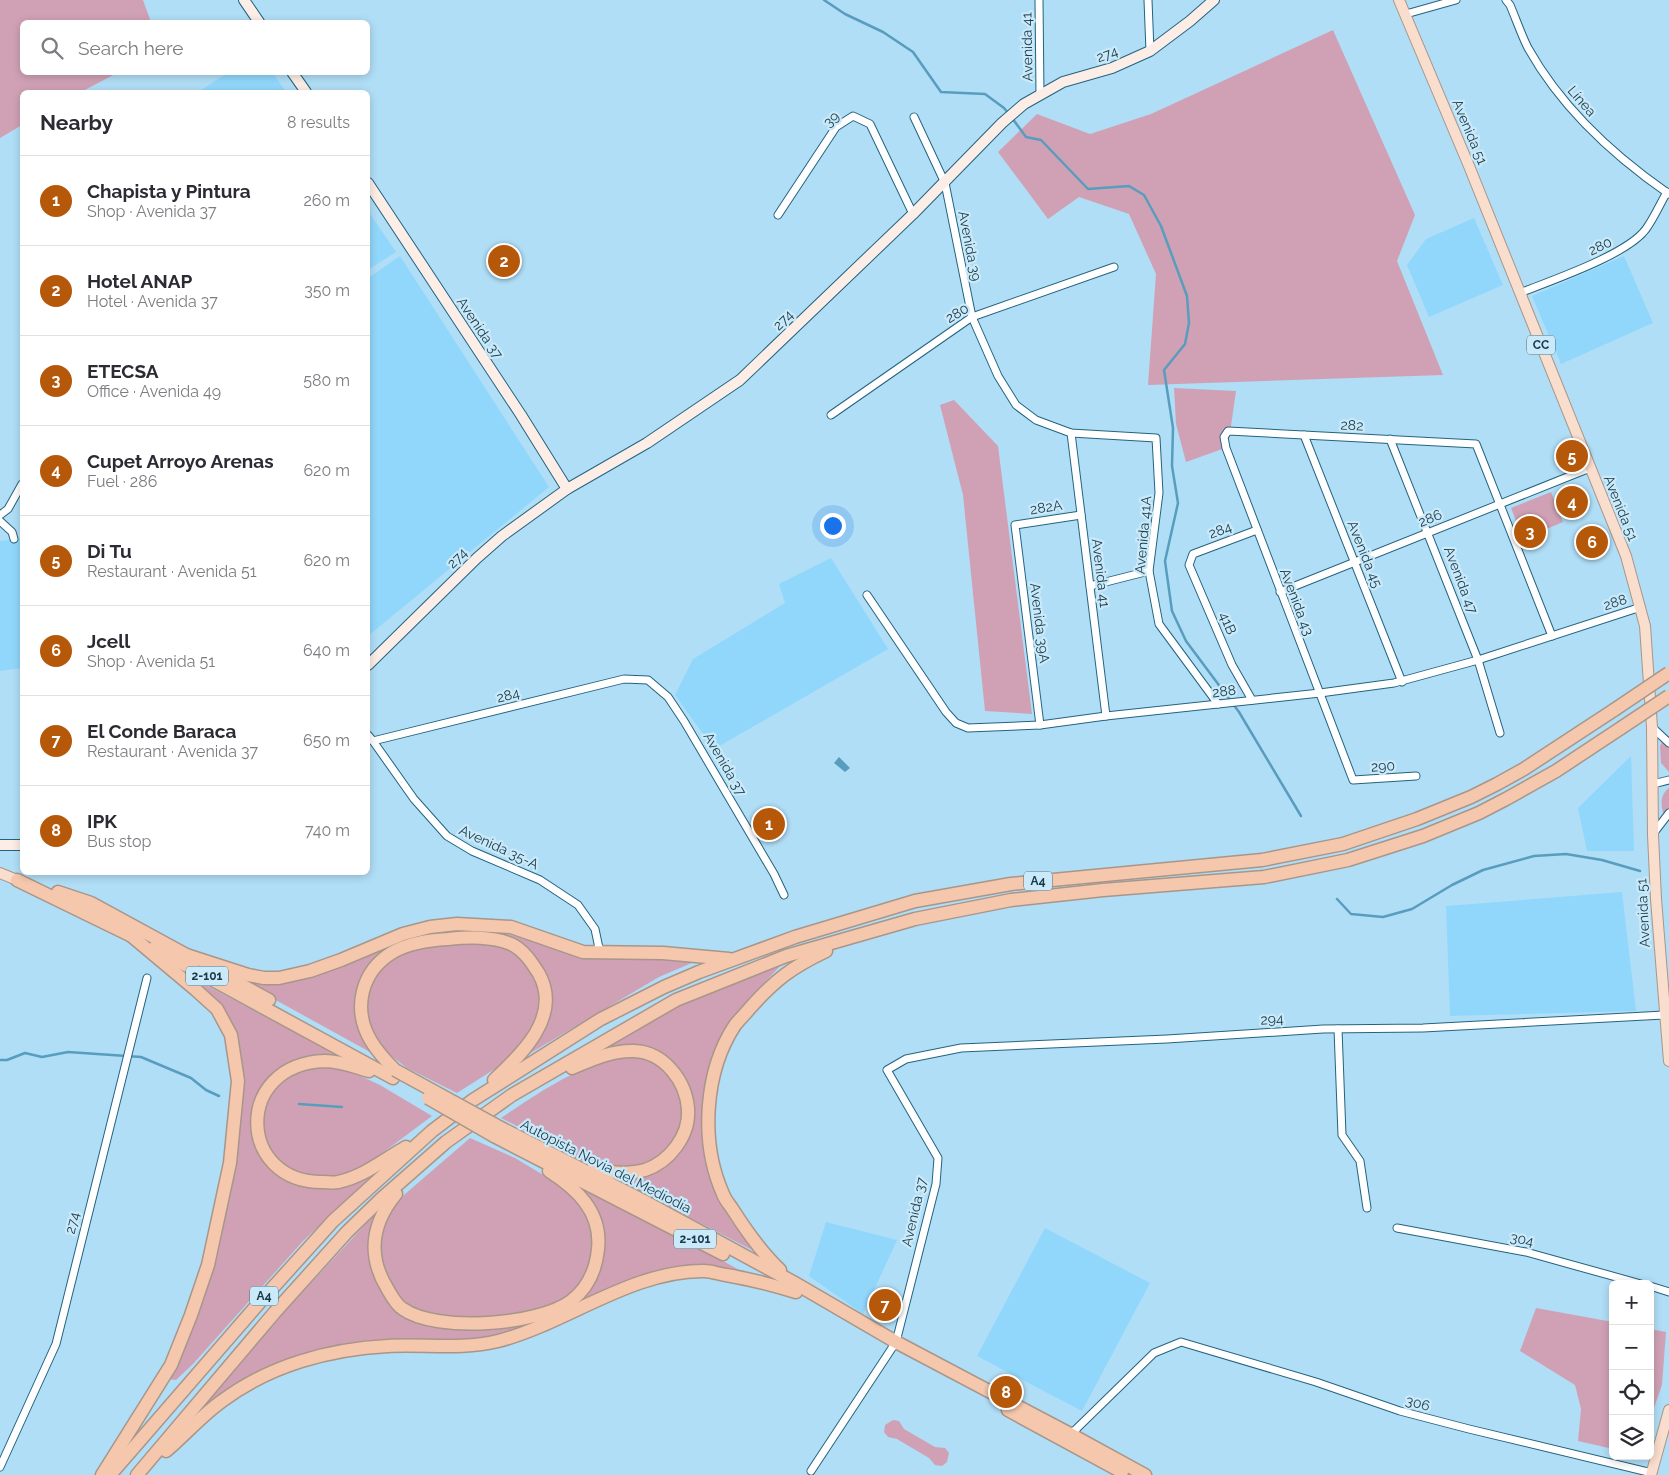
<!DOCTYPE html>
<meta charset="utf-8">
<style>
:root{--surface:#fff;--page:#f2f2f3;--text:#2b2b33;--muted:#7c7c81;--line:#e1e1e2;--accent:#b6580a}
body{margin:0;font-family:Raleway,sans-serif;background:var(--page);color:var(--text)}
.controls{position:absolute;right:15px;bottom:15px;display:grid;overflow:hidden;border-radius:8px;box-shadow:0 2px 8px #0003}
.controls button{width:45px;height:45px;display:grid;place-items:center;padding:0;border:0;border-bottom:1px solid var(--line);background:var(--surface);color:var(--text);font:25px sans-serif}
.you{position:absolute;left:832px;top:525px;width:18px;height:18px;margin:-12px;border:4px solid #fff;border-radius:50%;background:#1a73e8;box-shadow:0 0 0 8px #1a73e833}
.badge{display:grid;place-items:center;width:32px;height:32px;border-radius:50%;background:var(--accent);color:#fff;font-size:16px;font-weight:700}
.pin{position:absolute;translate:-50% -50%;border:2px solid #fff;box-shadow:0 1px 5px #0006}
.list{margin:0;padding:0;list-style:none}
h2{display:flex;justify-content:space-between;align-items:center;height:65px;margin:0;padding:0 20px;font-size:21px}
h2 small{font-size:16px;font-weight:400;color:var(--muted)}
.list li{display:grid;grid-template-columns:32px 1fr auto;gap:15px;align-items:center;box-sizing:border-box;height:90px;padding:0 20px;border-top:1px solid var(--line)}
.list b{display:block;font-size:19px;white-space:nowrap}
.list p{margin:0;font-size:16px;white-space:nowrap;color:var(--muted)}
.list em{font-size:16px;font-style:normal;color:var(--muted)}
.icon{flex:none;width:28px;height:28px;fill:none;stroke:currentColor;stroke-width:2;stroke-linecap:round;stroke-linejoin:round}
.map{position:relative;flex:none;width:1669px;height:1475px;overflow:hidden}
.search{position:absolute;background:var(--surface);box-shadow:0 2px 8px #0003;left:20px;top:20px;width:350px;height:55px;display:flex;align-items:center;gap:12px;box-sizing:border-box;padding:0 18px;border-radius:8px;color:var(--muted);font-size:19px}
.panel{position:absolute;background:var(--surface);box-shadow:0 2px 8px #0003;left:20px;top:90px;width:350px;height:785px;border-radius:8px}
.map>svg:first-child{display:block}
</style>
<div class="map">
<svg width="1669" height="1475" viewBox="0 0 1669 1475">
<rect width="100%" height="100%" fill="#b0def6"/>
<g fill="#91d7fb">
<polygon points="229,72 273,73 286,92 198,92"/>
<polygon points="368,211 396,252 368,270"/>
<polygon points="1474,218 1503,285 1429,317 1407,265 1426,239"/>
<polygon points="400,256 549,487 368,636 368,278"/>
<polygon points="1624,256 1653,323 1561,364 1532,296"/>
<polygon points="22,538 22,668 0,671 0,541"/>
<polygon points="831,558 888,649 714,749 675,695 693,659 785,603 779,584"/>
<polygon points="1631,756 1634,851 1587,851 1578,808"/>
<polygon points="1622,892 1636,1011 1450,1016 1446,906"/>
<polygon points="826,1222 897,1240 863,1314 809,1276"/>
<polygon points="1045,1228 1150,1283 1082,1411 977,1356"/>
</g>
<g fill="#d0a1b5">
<polygon points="0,0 143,0 151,22 22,22 22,72 117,73 81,92 22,92 22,125 0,138"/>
<polygon points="1333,30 1415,215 1397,261 1443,375 1148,385 1156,274 1129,214 1079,197 1048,219 998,152 1037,114 1090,134 1151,114"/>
<polygon points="1174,388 1236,391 1228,447 1186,462 1176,424"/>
<polygon points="954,400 998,446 1032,714 985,711 963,495 940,405"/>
<polygon points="1551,492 1563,522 1523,539 1511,508"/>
<polygon points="1662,742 1669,747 1669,772 1661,763 1660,746"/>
<path d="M1669 788V808L1666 814 1663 813C1661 804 1660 794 1669 788Z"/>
<polygon points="439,929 498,931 540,944 587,957 701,959 659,977 517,1061 547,1016 524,947 456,935 373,964 356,994 356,1010 379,1057 234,977 258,980"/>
<polygon points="472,941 514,950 529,964 541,995 539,1013 532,1032 509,1060 457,1093 407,1068 382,1049 371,1032 366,1009 367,991 376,972 391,960 411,950"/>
<polygon points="780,966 746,1003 703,1108 704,1147 711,1178 732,1222 758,1253 609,1176 644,1175 692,1123 665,1057 592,1054 681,1005"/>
<polygon points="181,972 347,1060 285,1067 254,1126 292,1182 315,1188 343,1186 374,1174 303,1241 193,1364 176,1380 166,1379 197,1306 233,1164 234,1032"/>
<path d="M627 1055C640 1057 652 1059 663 1067 671 1074 676 1083 679 1093 694 1134 661 1169 620 1168 587 1167 555 1149 526 1135L527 1131 501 1118C543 1090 577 1066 627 1055Z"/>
<polygon points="314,1065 343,1068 380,1085 432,1116 357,1172 335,1179 314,1179 279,1164 264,1139 263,1109 270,1092 296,1070"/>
<polygon points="470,1138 515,1158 560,1185 580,1203 591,1220 594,1241 589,1267 582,1283 560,1303 538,1311 484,1318 444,1317 418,1311 404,1302 392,1291 382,1269 378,1245 384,1222 397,1201"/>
<polygon points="568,1180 675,1234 741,1271 714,1268 684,1268 500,1335 461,1341 394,1342 244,1382 203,1408 258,1340 376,1213 371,1234 400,1313 504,1326 571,1304 602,1238"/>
<polygon points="1536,1308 1613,1322 1613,1449 1578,1441 1581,1409 1575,1385 1520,1351"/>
<polygon points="1650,1329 1666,1332 1662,1385 1650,1419"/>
<polygon points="893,1420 899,1421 904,1429 935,1447 945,1448 949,1453 947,1462 942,1466 935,1465 929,1458 897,1439 888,1437 884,1432 885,1425"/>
</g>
<polygon fill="#589dbe" points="839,757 850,768 845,772 834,763"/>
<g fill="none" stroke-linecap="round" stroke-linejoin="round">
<g stroke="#589dbe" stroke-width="2.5">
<polyline points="824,0 845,14 883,32 913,52 941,92 985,94 1004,108 1009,114"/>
<polyline points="1012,118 1026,137 1041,140 1088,189 1129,186 1144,195 1161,226 1187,296 1189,323 1185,344 1164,370 1173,428 1172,466 1178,503 1165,561 1172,611 1186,641 1239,712 1301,816"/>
<polyline points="1337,899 1351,914 1383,917 1412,909 1452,885 1483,870 1534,856 1566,854 1602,860 1640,871"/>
<polyline points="0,1060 7,1060 25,1053 42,1057 68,1052 141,1057 191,1078 206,1090 219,1096"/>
<polyline points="299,1104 342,1107"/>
</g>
<g stroke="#24637f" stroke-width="9">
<g id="street">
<polyline points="1039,0 1040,94"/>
<polyline points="1148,0 1150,51"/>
<path d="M1506 0 1510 5C1516 19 1521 34 1528 48 1561 107 1614 156 1669 194"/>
<polyline points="1406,14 1456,0"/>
<polyline points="914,117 945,183 972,317 998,376 1016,405 1036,420 1071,433 1156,438 1159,493 1149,571 1159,624 1218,704"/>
<polyline points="778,215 836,127 853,116 870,124 913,214"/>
<path d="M1520 293C1552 280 1627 255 1646 229 1654 218 1660 204 1667 192"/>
<polyline points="831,415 972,317 1114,267"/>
<polyline points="1071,433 1106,716"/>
<polyline points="1304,435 1402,682"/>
<polyline points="1390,439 1478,660 1500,733"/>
<polyline points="0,515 8,509 22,484"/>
<polyline points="0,521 12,532 14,539"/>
<polyline points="1090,586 1149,571"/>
<polyline points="1280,592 1590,468"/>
<polyline points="867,595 946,712 956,723 968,728 1040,725 1106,716 1320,693 1394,683 1478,660 1641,607"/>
<polyline points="1252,700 1232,665 1189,565 1193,554 1257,530"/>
<polyline points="1040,725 1015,525 1081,515"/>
<polyline points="1652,727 1669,743"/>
<polyline points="368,735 373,741 414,799 447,836 472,851 540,880 578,905 595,929 600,953"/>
<polyline points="373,741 624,679 648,680 668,697 684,721 774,874 784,895"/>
<polyline points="1416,776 1353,780 1226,448 1224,437 1228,431 1476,444 1552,636"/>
<polyline points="1653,784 1669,780"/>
<polyline points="1653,834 1669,813"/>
<polyline points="1338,1029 1342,1135 1360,1161 1367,1208"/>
<polyline points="1397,1228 1526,1252 1641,1284"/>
<polyline points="1650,1286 1669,1292"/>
<polyline points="1069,1436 1154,1353 1181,1342 1316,1382 1400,1411 1469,1429 1652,1473"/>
<polyline points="0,1467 56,1344 147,978"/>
<polyline points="811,1471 896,1342 936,1184 938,1158 887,1070 906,1059 961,1048 1167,1039 1323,1029 1423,1028 1664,1015"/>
</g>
</g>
<g stroke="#24637f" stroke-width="12">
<g id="secondary">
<polyline points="244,0 259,22"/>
<polyline points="292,72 306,92"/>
<polyline points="368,183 521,415 567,489"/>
<polyline points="368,665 477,558 502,536 567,489 647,443 740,380 913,214 1002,123 1024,104 1063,82 1112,68 1150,51 1190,21 1214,0"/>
<polyline points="0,845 22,845"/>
</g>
</g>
<g stroke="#a8968a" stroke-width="12">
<g id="primary">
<polyline points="1399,0 1469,166 1626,556 1645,626 1652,727 1653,835 1656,899 1669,1061"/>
<polyline points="0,873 17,880"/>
<polyline points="1651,1475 1669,1410"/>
</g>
</g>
<g stroke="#a8968a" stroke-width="15">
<g id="highway">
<polyline points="17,880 134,937"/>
<polyline points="58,892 91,903 192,958"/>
<polyline points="154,948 393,1078"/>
<polyline points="186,955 248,975 264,978 279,978 310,971 341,960 403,934 430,927 457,924 511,927 583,952 663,953 729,959"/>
<polyline points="212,969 269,1000"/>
<path d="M572 1068C591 1060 612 1050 634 1051 664 1052 686 1081 688 1109 690 1136 669 1162 645 1170 628 1175 609 1172 592 1170"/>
<path d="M395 1070C386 1061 377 1051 371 1041 352 1009 361 971 393 952 409 943 429 940 448 939 469 937 491 936 511 944 524 950 532 963 539 974 562 1016 522 1054 494 1080"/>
<path d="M369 1071C355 1067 340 1061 325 1061 233 1064 237 1183 323 1182 328 1182 334 1183 338 1182 363 1177 385 1159 406 1147"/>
<polyline points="501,1128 642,1200 793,1282 896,1342 1070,1434 1145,1475"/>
<polyline points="494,1136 723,1254"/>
<path d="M396 1194C372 1223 367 1255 387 1288 391 1295 396 1305 403 1309 437 1333 539 1325 571 1301 588 1288 596 1270 598 1249 602 1212 577 1189 549 1171"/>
<path d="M780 1270C761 1252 747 1232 733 1210 730 1205 725 1200 723 1194 700 1143 704 1072 735 1025 740 1019 746 1013 750 1008 775 980 792 967 826 951"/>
<polyline points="1008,1410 1122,1472"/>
<path d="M166 1451C185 1435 202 1415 222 1401 270 1365 330 1349 388 1346 425 1344 462 1350 498 1341 565 1324 632 1270 704 1271 711 1271 719 1274 726 1275 750 1279 773 1285 796 1292"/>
<polyline points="102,1475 171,1365 191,1315 208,1265 230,1163 238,1081 231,1035 217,1009 196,990 128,933"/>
<polyline points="110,1475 259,1303 333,1221 432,1131 473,1100 601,1019 664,987 699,972 795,937 915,901 1011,884 1262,860 1343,844 1417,819 1471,797 1497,784 1524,769 1614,710"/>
<polyline points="137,1475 275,1312 347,1232 381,1199 446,1142 512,1095 676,1000 786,956 915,919 1011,900 1103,890 1264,877 1348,860 1423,836 1479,813 1506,799 1556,771 1621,728"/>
</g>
</g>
<use href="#street" stroke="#fff" stroke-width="7"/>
<use href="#secondary" stroke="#fceee6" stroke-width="10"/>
<use href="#primary" stroke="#f9ddcd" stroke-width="10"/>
<use href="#highway" stroke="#f5c7ac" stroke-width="12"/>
<g stroke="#a8968a" stroke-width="15" stroke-linecap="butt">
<g id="highway-bridge">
<polyline points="1614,710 1669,673"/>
<polyline points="1621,728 1669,696"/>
<polyline points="395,1070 501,1128"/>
<polyline points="428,1098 494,1136"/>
</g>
</g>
<use href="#highway-bridge" stroke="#f5c7ac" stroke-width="12"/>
</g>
<g text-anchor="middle" stroke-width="4.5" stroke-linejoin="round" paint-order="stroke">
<g fill="#cae9f9" stroke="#4d6e7e" stroke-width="1">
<rect x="1527" y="335.5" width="28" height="19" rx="4"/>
<rect x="1024" y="871.5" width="28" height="19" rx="4"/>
<rect x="186" y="966.5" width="42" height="19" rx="4"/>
<rect x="674" y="1229.5" width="42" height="19" rx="4"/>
<rect x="250" y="1286.5" width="28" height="19" rx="4"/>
</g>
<g font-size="12" font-weight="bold" fill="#183a4a">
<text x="1541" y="349">CC</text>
<text x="1038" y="885">A4</text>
<text x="207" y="980">2-101</text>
<text x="695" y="1243">2-101</text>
<text x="264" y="1300">A4</text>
</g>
<g font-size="14" fill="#183a4a" stroke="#cae9f9">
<text transform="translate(1027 47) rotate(-91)" y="5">Avenida 41</text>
<text transform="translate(1107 54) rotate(-20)" y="5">274</text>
<text transform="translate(1582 101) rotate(49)" y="5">Línea</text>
<text transform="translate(831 119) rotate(-43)" y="5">39</text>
<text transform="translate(1470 132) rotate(67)" y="5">Avenida 51</text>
<text transform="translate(970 246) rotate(79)" y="5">Avenida 39</text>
<text transform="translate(1600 246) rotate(-25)" y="5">280</text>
<text transform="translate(957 313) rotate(-31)" y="5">280</text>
<text transform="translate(783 320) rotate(-44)" y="5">274</text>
<text transform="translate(480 328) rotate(56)" y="5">Avenida 37</text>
<text transform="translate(1352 425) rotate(3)" y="5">282</text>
<text transform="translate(1046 507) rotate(-9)" y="5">282A</text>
<text transform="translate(1621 508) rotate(68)" y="5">Avenida 51</text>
<text transform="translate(1430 518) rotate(-22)" y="5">286</text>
<text transform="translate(1220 530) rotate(-20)" y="5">284</text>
<text transform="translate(1143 535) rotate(-85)" y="5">Avenida 41A</text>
<text transform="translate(1365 554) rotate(68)" y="5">Avenida 45</text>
<text transform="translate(457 558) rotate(-44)" y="5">274</text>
<text transform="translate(1101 573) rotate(83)" y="5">Avenida 41</text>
<text transform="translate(1461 580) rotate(69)" y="5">Avenida 47</text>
<text transform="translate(1297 602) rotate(69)" y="5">Avenida 43</text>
<text transform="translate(1615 602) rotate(-18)" y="5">288</text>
<text transform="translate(1040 623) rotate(83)" y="5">Avenida 39A</text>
<text transform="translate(1228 623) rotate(67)" y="5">41B</text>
<text transform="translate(1224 691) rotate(-7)" y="5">288</text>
<text transform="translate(508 695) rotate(-14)" y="5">284</text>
<text transform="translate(725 764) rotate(60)" y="5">Avenida 37</text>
<text transform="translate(1383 766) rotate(-4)" y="5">290</text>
<text transform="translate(499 847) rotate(25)" y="5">Avenida 35-A</text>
<text transform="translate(1643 913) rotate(-93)" y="5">Avenida 51</text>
<text transform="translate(1272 1019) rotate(-4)" y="5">294</text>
<text transform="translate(606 1166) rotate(27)" y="5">Autopista Novia del Mediodía</text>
<text transform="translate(914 1212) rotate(-77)" y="5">Avenida 37</text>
<text transform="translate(72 1223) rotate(-76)" y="5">274</text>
<text transform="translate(1522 1239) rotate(12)" y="5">304</text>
<text transform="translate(1418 1403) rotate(16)" y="5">306</text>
</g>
</g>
</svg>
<div class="controls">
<button>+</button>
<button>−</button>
<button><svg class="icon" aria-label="locate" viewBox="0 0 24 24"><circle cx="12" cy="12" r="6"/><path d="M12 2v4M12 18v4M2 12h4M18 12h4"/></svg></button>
<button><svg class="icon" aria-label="layers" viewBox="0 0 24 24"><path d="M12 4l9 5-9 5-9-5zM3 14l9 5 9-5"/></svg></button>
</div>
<div class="you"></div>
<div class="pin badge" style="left:769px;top:824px">1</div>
<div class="pin badge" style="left:504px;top:261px">2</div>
<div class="pin badge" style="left:1530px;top:532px">3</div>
<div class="pin badge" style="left:1572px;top:502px">4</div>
<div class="pin badge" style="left:1572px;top:456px">5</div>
<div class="pin badge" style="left:1592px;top:542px">6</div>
<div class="pin badge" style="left:885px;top:1305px">7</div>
<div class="pin badge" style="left:1006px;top:1392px">8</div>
<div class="search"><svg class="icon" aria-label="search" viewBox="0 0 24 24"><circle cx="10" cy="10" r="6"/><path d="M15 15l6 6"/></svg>Search here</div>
<section class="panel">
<h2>Nearby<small>8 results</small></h2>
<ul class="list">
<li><span class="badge">1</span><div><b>Chapista y Pintura</b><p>Shop · Avenida 37</p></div><em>260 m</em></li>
<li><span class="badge">2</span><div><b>Hotel ANAP</b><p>Hotel · Avenida 37</p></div><em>350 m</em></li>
<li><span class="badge">3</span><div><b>ETECSA</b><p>Office · Avenida 49</p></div><em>580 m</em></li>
<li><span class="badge">4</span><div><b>Cupet Arroyo Arenas</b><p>Fuel · 286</p></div><em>620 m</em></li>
<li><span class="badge">5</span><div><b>Di Tu</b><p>Restaurant · Avenida 51</p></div><em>620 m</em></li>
<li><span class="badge">6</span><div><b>Jcell</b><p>Shop · Avenida 51</p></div><em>640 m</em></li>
<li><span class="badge">7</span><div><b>El Conde Baraca</b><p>Restaurant · Avenida 37</p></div><em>650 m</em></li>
<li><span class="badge">8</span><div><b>IPK</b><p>Bus stop</p></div><em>740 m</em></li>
</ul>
</section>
</div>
